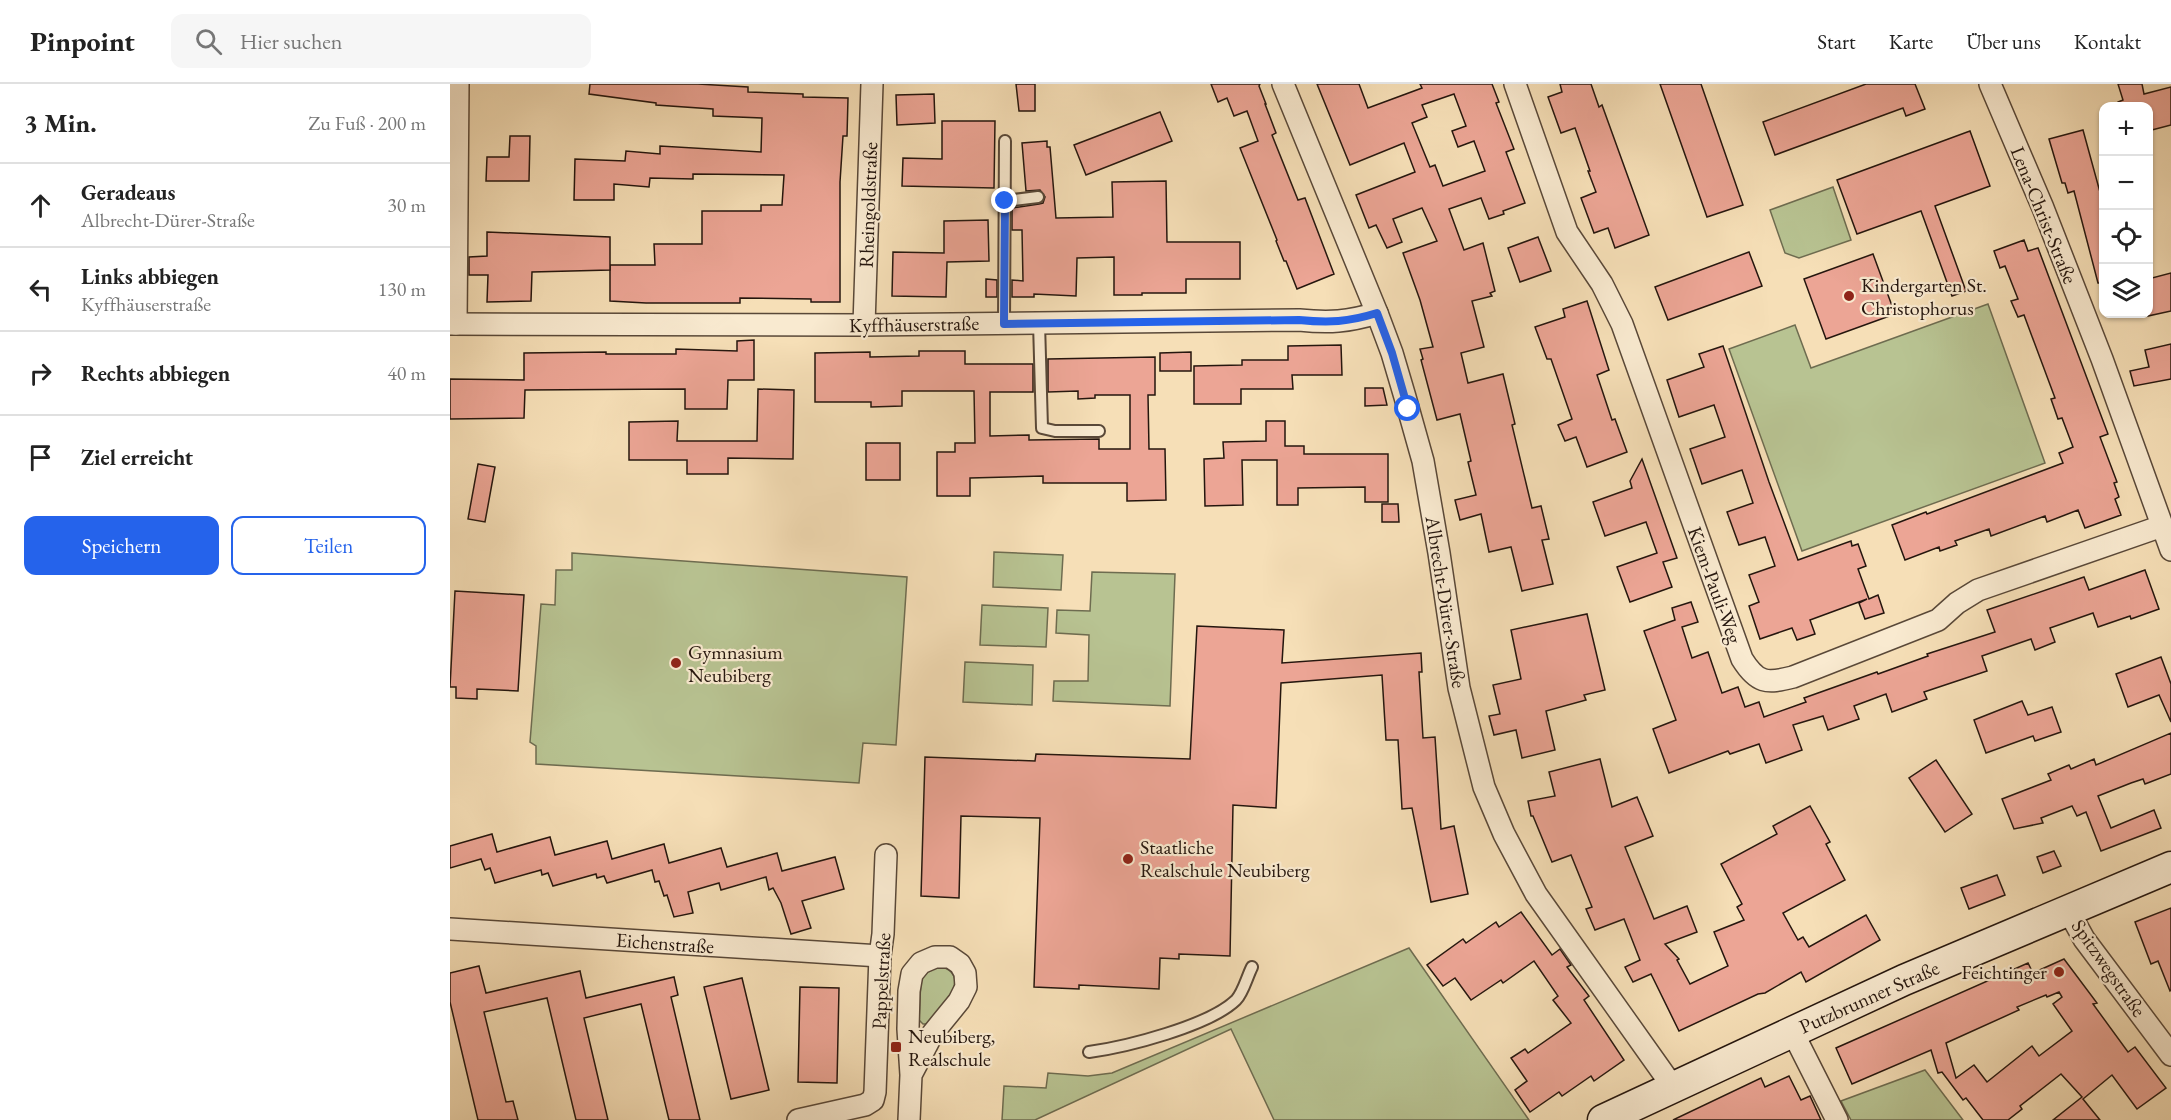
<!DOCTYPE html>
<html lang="de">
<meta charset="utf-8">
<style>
:root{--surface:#fff;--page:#f6f6f6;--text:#222;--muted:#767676;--line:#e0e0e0;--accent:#2563eb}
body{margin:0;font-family:"EB Garamond",serif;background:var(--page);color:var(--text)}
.controls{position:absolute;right:18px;top:18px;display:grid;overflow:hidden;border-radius:12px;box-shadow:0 2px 4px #0004}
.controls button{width:54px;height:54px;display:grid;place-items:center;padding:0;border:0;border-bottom:2px solid var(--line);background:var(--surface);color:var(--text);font:30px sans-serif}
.stop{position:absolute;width:18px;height:18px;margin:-14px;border:4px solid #2563eb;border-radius:50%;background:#fff}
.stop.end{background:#2563eb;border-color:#fff;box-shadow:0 2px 6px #0008}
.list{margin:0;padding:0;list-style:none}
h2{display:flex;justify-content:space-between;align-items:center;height:78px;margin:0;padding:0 24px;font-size:26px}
h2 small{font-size:20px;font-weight:400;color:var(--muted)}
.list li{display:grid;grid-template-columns:39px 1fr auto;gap:18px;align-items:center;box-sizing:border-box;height:84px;padding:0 24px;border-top:2px solid var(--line)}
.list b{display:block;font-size:22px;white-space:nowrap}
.list p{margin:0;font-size:20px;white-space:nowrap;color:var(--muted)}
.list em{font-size:20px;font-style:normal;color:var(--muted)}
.actions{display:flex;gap:12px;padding:18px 24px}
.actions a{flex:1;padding:14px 0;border:2px solid var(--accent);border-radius:12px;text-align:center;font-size:21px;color:var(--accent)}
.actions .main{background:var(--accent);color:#fff}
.icon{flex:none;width:33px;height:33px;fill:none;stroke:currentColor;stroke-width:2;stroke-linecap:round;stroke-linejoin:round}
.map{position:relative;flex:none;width:1721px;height:1036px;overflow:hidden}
header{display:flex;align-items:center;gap:36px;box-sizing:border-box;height:84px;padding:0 30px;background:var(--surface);border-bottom:2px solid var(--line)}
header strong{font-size:28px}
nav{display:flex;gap:33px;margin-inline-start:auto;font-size:21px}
.search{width:420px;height:54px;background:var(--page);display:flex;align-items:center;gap:15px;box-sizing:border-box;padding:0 21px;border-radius:12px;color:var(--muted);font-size:22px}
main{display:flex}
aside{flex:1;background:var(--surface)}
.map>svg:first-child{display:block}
</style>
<header>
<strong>Pinpoint</strong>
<div class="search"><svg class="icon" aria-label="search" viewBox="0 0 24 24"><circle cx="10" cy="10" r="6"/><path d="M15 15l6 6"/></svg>Hier suchen</div>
<nav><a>Start</a><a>Karte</a><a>Über uns</a><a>Kontakt</a></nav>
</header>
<main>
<aside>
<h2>3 Min.<small>Zu Fuß · 200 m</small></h2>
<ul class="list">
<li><svg class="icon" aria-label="ahead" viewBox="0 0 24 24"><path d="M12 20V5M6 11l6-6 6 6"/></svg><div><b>Geradeaus</b><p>Albrecht-Dürer-Straße</p></div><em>30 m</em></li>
<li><svg class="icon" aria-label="left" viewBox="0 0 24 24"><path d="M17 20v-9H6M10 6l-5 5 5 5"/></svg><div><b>Links abbiegen</b><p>Kyffhäuserstraße</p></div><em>130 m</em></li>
<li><svg class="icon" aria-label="right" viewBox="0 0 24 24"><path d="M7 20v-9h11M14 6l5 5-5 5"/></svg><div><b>Rechts abbiegen</b></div><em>40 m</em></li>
<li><svg class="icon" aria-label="arrive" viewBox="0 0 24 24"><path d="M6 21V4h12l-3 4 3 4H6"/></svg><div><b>Ziel erreicht</b></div></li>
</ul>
<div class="actions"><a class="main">Speichern</a><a>Teilen</a></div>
</aside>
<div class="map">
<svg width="1721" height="1036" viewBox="0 0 1721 1036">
<rect width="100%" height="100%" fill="#f6dfb7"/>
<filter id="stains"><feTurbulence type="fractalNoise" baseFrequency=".00333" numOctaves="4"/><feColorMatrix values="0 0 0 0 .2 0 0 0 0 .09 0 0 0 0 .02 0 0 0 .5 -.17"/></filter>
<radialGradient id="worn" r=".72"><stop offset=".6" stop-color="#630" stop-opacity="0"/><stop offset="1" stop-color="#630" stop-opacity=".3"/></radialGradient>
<g fill="#b8c392" stroke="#6e6c50" stroke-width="1.5">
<polygon points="1383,103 1401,156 1349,174 1335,169 1320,126"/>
<polygon points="1538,220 1595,379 1352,467 1279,265 1345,241 1361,284"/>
<polygon points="544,468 613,471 611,506 543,503"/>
<polygon points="122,469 457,493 446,661 413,659 409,699 86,680 86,662 80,658 91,520 105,521 106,486 122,486"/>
<polygon points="642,488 725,490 720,622 603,617 604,597 638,597 639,551 606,549 607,526 640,527"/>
<polygon points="532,521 598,524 596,563 530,561"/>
<polygon points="515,578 583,581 582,621 513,618"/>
<polygon points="959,864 1079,1036 824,1036 781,945 585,1036 552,1036 554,1002 596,1004 598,989 638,992 662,989"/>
<path d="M490 882C525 893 489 925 477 940H473L469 936 471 895 474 889Z"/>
<polygon points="1475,986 1513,1036 1401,1036 1391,1017"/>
</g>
<g fill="#eca595" stroke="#25160e" stroke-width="1.5" fill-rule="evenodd">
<polygon points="140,0 248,0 298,3 298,8 353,10 353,13 398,14 397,52 393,52 390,98 390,218 361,218 361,215 290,214 290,219 196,219 160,217 160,181 205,181 204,160 252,160 252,127 311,127 311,121 332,121 334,91 243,90 243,95 200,94 199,103 164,100 164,116 124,116 125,75 175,77 176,67 210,70 210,62 311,68 312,34 263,32 263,25 206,21 206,19 139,10"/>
<polygon points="566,0 585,0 585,27 569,27"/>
<polygon points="761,0 810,0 809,2 816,20 815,20 826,49 822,51 848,116 855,114 884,190 847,205 836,177 834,177 826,157 827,156 790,64 808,57 797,27 784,32 777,14 768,18"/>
<path d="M867 0H909L918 24 972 4 970 0H1042L1049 18 1046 19 1064 65 1056 68 1075 119 1053 127 1054 130 1039 135 1031 114 999 125 1014 166 1033 159 1045 207 1040 209 1042 212 1022 217 1034 263 1011 269 1018 299 1053 290 1065 340 1062 341 1082 424 1091 422 1099 455 1092 456 1103 500 1072 507 1061 463 1039 468 1031 430 1010 436 1005 416 1026 411 1018 378 1021 377 1010 330 987 336 971 276 973 275 970 265 983 263 970 216 953 169 987 157 972 124 943 135 952 158 937 164 926 141 919 144 906 111 965 88 954 59 900 81ZM1004 10 1016 42 1002 47 1008 63 1024 57 1035 87 993 102 985 81 980 83 962 39 977 33 972 21Z"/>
<polygon points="1110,0 1141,0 1149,23 1152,21 1199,151 1165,164 1158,144 1144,149 1131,114 1146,108 1138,87 1140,87 1125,44 1111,49 1098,13 1112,8"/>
<polygon points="1210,0 1251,0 1293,121 1257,133"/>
<polygon points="1416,0 1465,0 1475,25 1456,32 1453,24 1325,71 1313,38"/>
<polygon points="1668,0 1692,0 1694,10 1721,3 1721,41 1698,47 1698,22 1668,22 1668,18 1673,16"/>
<polygon points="484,10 485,39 447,41 446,11"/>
<polygon points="710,28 722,57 636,91 624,61"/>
<polygon points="492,37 545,37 544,104 452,102 453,74 492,75"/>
<polygon points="1633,46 1653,119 1653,199 1648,199 1624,107 1618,109 1615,99 1612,99 1599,55"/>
<polygon points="1520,47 1540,102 1485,122 1516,207 1502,212 1471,127 1407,150 1387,96"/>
<polygon points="60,52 80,52 79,97 36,97 37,73 59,73"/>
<polygon points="597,57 597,63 600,63 606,134 663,133 662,98 716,97 717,158 790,158 790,195 736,195 736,209 692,209 692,211 664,211 664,173 627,174 626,212 584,210 584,213 562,213 562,196 573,197 572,146 562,146 562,124 589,120 593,119 595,113 590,106 576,107 572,59"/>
<polygon points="538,136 539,177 497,178 496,213 442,212 443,168 494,169 494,137"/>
<polygon points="37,148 160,153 160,186 82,188 81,217 37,218 38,191 19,191 19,173 37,172"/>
<polygon points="1088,153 1101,187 1070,198 1058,164"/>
<polygon points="1574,156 1578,167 1588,164 1658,350 1650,353 1667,398 1664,399 1669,413 1665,415 1671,431 1635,444 1628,426 1597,438 1595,432 1541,452 1539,445 1505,457 1507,461 1490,467 1489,463 1455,476 1442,441 1476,428 1477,430 1613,379 1609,369 1623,363 1612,334 1608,335 1601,315 1605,314 1574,231 1568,233 1561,217 1568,215 1555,182 1550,184 1544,167"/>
<polygon points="1299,168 1312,202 1218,236 1205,203"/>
<polygon points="1423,170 1445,230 1376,255 1354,195"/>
<polygon points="1721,189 1721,227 1698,232 1698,195"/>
<polygon points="536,195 547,196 547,213 536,213"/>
<polygon points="1137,217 1159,286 1147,291 1162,336 1165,335 1177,368 1137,383 1126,353 1115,357 1108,341 1122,335 1101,275 1097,275 1085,243 1115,233 1113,225"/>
<polygon points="304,256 304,296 278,296 277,325 235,325 235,305 75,306 74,334 0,335 0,295 74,296 74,269 156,268 156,270 226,270 226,265 287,267 287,257"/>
<polygon points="1721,260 1721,295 1684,302 1680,287 1699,283 1695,266"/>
<polygon points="891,261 892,291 842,291 843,305 791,305 791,320 744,320 744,282 792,281 792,276 838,276 838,262"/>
<polygon points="1273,262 1319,398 1348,476 1401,457 1402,462 1408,460 1416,482 1408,485 1419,515 1428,511 1434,529 1415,535 1409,519 1417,515 1360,536 1365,550 1347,556 1342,544 1310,555 1299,522 1309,518 1299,491 1325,482 1315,453 1289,461 1277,428 1303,419 1292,386 1252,400 1240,365 1275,353 1264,321 1229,333 1217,296 1254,283 1249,270"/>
<polygon points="469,267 515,267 515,280 583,280 583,308 540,308 540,352 579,351 579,356 649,355 649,365 680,365 680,311 645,311 645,314 628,315 628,307 598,308 598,275 705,273 705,311 698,311 699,365 715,365 716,416 677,417 677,399 593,399 593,392 520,394 520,412 487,412 487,368 505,368 505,359 525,359 524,307 452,307 452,322 421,323 421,318 365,318 365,269 420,268 420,273 469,272"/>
<polygon points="741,268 741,287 710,287 710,269"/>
<polygon points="915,304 933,304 937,321 915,322"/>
<polygon points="308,305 344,306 343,375 278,374 278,390 237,390 237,376 179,376 179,338 228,337 227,357 307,357"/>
<polygon points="816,337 835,337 835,362 854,362 854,370 938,370 938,418 915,418 915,403 848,404 848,421 827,421 827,376 792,376 793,421 755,422 754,375 774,374 773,358 816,357"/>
<rect x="416" y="359" width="34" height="37"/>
<polygon points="1192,375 1227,474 1213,478 1222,503 1180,518 1167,483 1207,469 1196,438 1155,452 1143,418 1182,404 1180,397"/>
<polygon points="28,380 45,383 35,438 18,435"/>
<polygon points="932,420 948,420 949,438 932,438"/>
<polygon points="1695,486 1709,525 1681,535 1680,532 1648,543 1643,529 1600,544 1605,558 1585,566 1581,555 1532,572 1537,587 1474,608 1477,615 1442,628 1436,610 1404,622 1409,635 1378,646 1373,632 1343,641 1352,666 1316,679 1309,660 1280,670 1278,667 1219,689 1203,645 1226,636 1194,547 1225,536 1222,524 1241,518 1248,538 1232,543 1242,574 1258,568 1272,609 1288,603 1295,623 1309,618 1314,633 1356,618 1354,614 1427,588 1428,590 1478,572 1477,570 1545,548 1537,526 1634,493 1639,506"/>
<polygon points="5,507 74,511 68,607 27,605 27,615 6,614 6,603 0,603"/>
<polygon points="1137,530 1155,606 1134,611 1136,616 1096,627 1105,666 1072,674 1066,646 1044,651 1039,632 1050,630 1043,601 1071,595 1061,546"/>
<polygon points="747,542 834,546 832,579 971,569 972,588 969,588 973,654 985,653 991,745 1004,742 1018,810 981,818 962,724 952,725 948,656 936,656 932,591 831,599 826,724 783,721 780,872 729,870 729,875 710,874 709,905 629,901 629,905 584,903 590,734 511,732 509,814 471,812 475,673 585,677 586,670 740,675"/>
<polygon points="1711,573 1721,600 1721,638 1709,611 1678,623 1666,590"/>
<polygon points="1572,617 1578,631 1602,623 1611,648 1585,657 1583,652 1536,669 1524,636"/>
<polygon points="1721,649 1721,690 1695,700 1693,695 1681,699 1648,712 1661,744 1704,726 1711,744 1651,767 1636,728 1627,732 1622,722 1591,734 1593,739 1564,745 1552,715 1601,696 1598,690 1619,681 1621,685 1644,675 1646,681"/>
<polygon points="1150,675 1162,723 1187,713 1203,752 1175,763 1204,835 1237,822 1247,848 1215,860 1229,875 1227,876 1240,900 1278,882 1264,848 1294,836 1287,823 1292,820 1271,780 1327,750 1323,742 1360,722 1380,758 1376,760 1395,796 1333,829 1348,856 1353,853 1359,863 1416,831 1430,856 1356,898 1351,888 1315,909 1308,910 1229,947 1201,890 1183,898 1175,883 1190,876 1174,835 1145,846 1136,825 1142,823 1121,771 1102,778 1083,732 1081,732 1078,717 1105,712 1099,688"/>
<polygon points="1486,676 1522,730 1495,748 1459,694"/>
<polygon points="42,750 47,768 100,753 105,771 157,757 162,775 214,760 219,779 271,764 277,783 327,769 332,787 385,773 394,805 352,817 361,844 341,850 331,819 323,804 319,806 316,793 271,806 269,799 238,808 243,829 224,833 217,811 214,812 209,797 205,798 202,786 157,799 154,792 147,794 146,790 103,802 98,789 92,791 91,786 45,799 40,784 35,786 31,775 0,784 0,762"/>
<polygon points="1604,767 1611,782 1593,789 1587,773"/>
<polygon points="1547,791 1555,811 1519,825 1511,804"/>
<polygon points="1721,824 1721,906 1720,907 1708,877 1701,880 1685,838"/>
<polygon points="1071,828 1102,871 1110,865 1121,881 1117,883 1139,912 1134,916 1174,976 1144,997 1141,992 1112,1012 1109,1008 1080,1028 1065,1006 1077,997 1061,974 1075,965 1078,969 1121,939 1103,916 1108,912 1084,877 1053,899 1051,896 1021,916 1005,894 993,902 977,881 1013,855 1016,859 1046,838 1049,843"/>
<path d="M1614 875 1647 919 1643 920 1678 968 1685 963 1716 1004 1687 1025 1662 991 1633 1015 1650 1036H1603L1632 1013 1611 990 1570 1022 1572 1025 1558 1036H1533L1516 1014 1513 1016 1492 988 1488 989 1481 966 1402 1000 1386 964 1578 879 1583 889ZM1609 908 1612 913 1603 920 1622 947 1589 972 1582 962 1537 998 1524 981 1506 994 1496 959 1569 926 1567 923 1596 911 1597 913Z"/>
<polygon points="29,882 36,909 130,887 136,914 224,893 228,911 221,913 250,1036 219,1036 191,920 134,934 158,1036 126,1036 97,914 34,928 56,1018 63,1017 68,1036 28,1036 0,918 0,889"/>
<polygon points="292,894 319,1006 281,1015 254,903"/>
<polygon points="350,903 389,904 387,999 348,998"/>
<polygon points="1339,992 1351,1016 1360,1012 1371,1036 1223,1036 1311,994 1315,1003"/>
</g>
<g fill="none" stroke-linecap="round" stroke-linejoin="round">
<g stroke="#594838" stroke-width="14">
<g id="service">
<polyline points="555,117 588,113"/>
<polyline points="589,239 592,344 605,347 649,347"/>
<polyline points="554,240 555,57"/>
<path d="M639 968C676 963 759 942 786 916 793 909 797 893 802 883"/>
</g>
</g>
<g stroke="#594838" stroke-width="24">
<g id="minor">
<polyline points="833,0 927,229 942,269 955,313 973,377 989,469 1009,604 1034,703 1054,750 1086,810 1223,1003"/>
<path d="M1065 0 1117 148 1152 200 1172 240 1292 575C1307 599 1316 600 1343 593L1488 536 1507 519 1528 506 1712 442"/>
<polyline points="1540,0 1593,124 1652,275 1721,466"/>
<path d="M0 240 414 241 849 236C879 239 898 238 927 229"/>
<polyline points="6,240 8,0"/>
<polyline points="414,241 422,0"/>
<polyline points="1618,826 1634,855 1721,971"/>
<polyline points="0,845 430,872"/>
<polyline points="1342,947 1387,1036"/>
<polyline points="348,1036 415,1021 423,1016 425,1008 430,872 433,850 436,771"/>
<polyline points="459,1036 461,991 458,945 459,907 462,890 471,879 485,873 500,873 510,880 515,889 516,903 509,917 483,949 461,991"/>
</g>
</g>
<g stroke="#25160e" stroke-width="33">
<polyline id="secondary" points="1153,1036 1454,896 1721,783"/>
</g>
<use href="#service" stroke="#f9ead0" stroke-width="10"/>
<use href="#minor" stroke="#f9ead0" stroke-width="21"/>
<use href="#secondary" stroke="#f9ead0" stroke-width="30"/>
</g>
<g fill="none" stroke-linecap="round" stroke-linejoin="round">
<path stroke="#2563eb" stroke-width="8" d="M555 117 554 240 849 236C879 239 898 238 927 229L942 269 958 325"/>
</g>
<g fill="#8f2418" stroke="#f9ead0" stroke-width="2">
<circle cx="1399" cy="212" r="6"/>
<circle cx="226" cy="579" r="6"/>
<circle cx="678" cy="775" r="6"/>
<circle cx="1609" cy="888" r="6"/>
<rect x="440" y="957" width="12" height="12" rx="3"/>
</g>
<g text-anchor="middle" stroke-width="4.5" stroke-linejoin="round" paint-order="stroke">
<g font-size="20" fill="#25160e" stroke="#f9ead0">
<text transform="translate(418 121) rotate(-88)" y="7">Rheingoldstraße</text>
<text transform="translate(1594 131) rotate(68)" y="7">Lena-Christ-Straße</text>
<text transform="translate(464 240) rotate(-1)" y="7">Kyffhäuserstraße</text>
<text transform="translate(1265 501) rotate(70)" y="7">Kiem-Pauli-Weg</text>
<text transform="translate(996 518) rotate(81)" y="7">Albrecht-Dürer-Straße</text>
<text transform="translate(215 859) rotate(4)" y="7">Eichenstraße</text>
<text transform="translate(1659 884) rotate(55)" y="7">Spitzwegstraße</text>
<text transform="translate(431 897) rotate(-87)" y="7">Pappelstraße</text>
<text transform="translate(1419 913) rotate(-24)" y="7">Putzbrunner Straße</text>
</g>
<g font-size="20" fill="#25160e" stroke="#f9ead0" text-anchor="start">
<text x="1411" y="208">Kindergarten St.<tspan x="1411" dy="23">Christophorus</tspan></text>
<text x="238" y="575">Gymnasium<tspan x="238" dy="23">Neubiberg</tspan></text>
<text x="690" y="770">Staatliche<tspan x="690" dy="23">Realschule Neubiberg</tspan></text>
<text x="1597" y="895" text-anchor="end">Feichtinger</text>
<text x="458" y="959">Neubiberg,<tspan x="458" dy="23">Realschule</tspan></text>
</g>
</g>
<rect width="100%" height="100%" filter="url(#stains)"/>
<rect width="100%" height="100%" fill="url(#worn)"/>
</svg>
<div class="controls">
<button>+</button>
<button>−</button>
<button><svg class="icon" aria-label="locate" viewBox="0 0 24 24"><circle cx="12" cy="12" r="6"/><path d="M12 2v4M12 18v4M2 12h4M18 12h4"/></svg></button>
<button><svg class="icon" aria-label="layers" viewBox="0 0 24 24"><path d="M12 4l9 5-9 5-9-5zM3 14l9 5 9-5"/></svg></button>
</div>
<div class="stop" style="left:958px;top:325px"></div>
<div class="stop end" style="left:555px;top:117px"></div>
</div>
</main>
